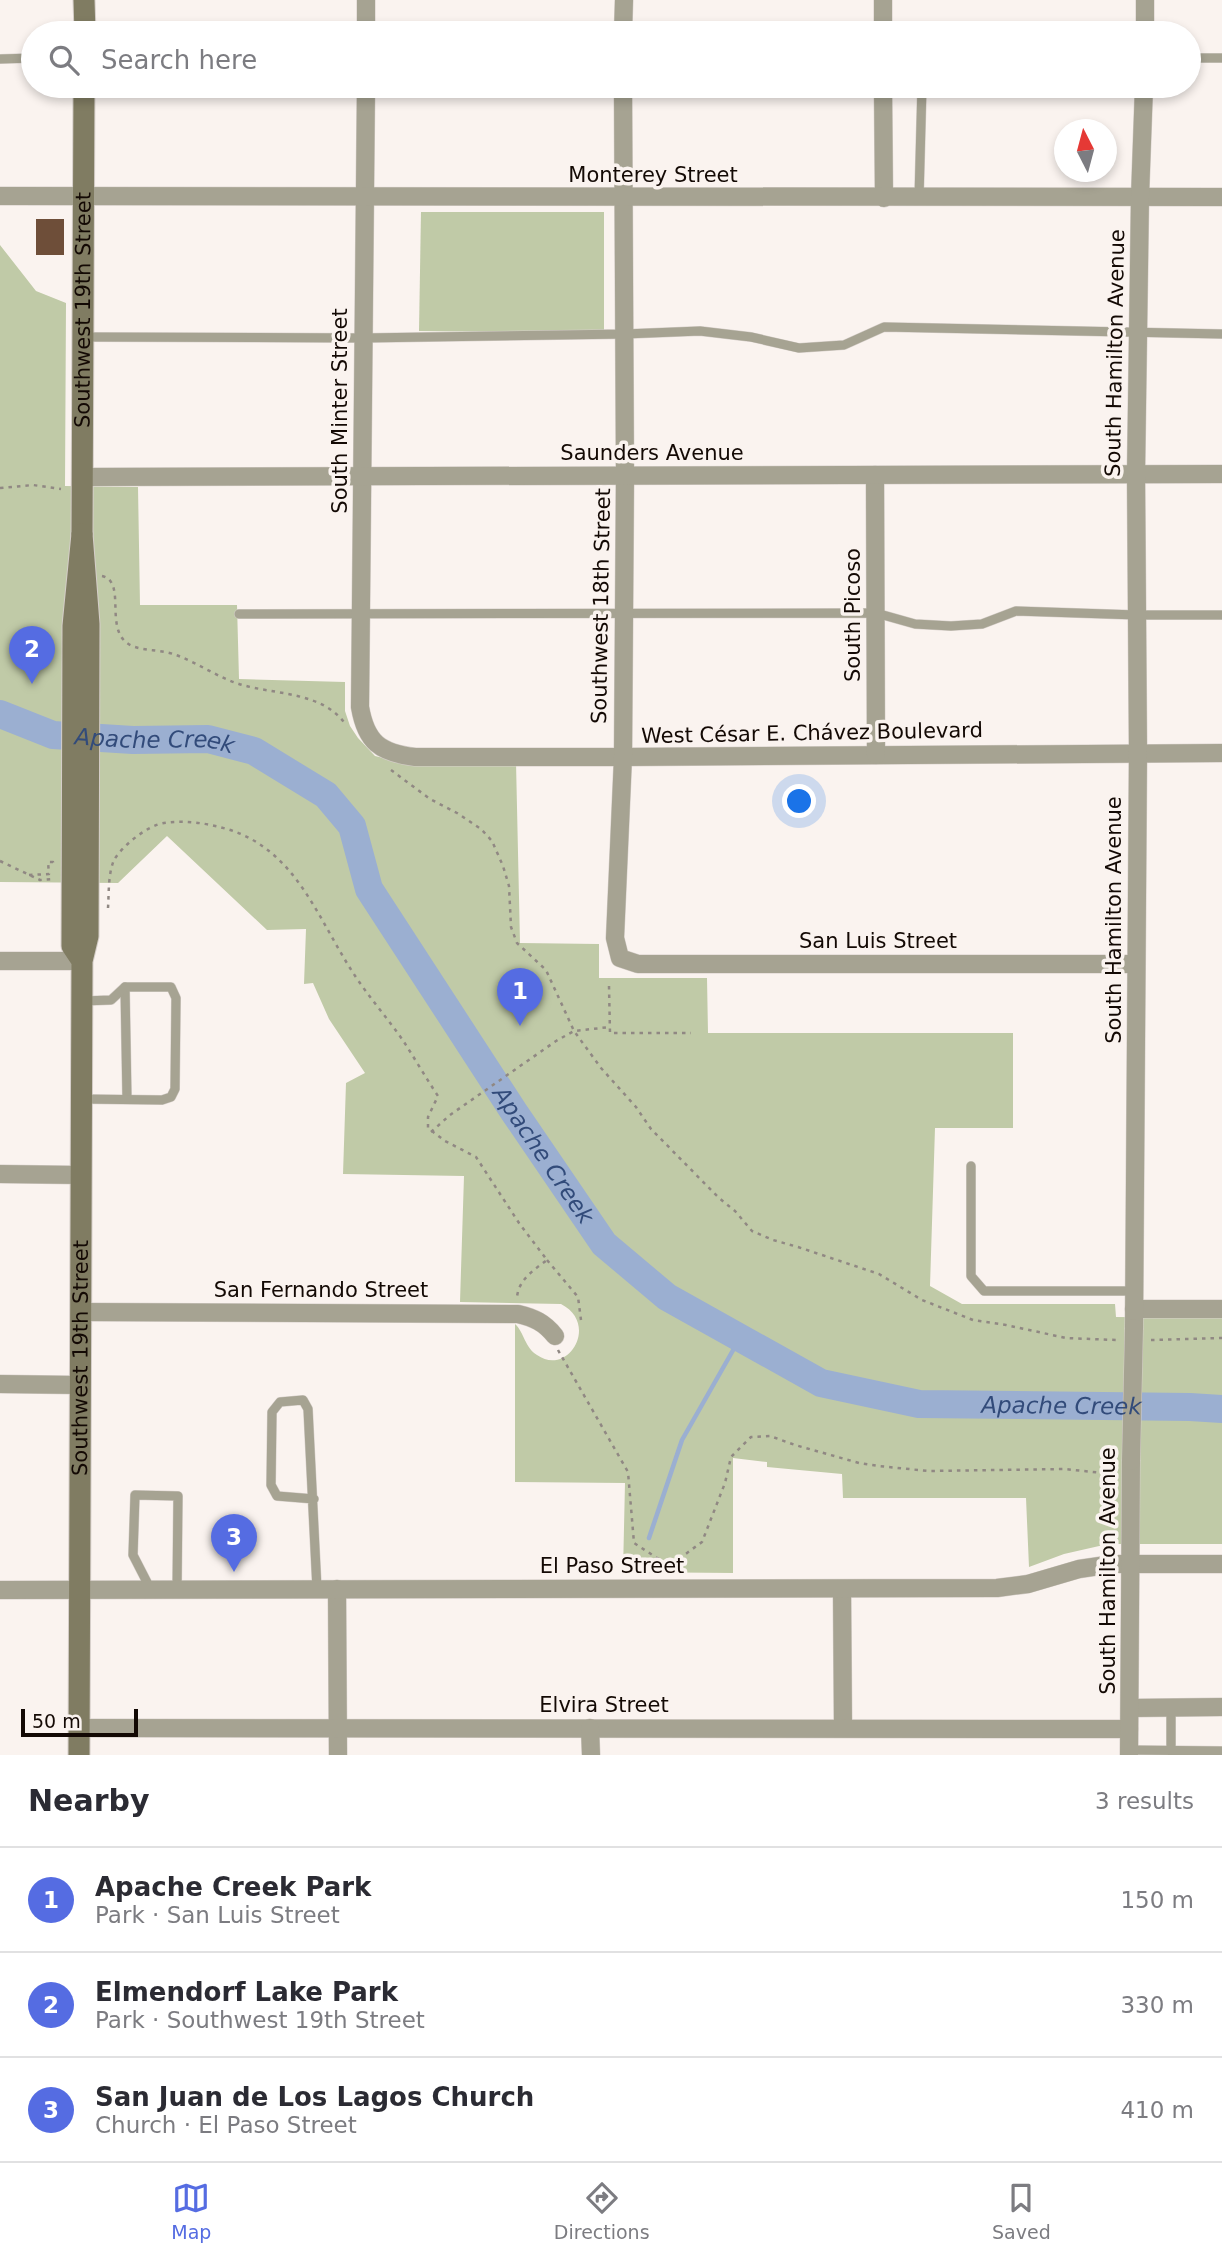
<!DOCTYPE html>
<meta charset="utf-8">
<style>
:root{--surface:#fff;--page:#f7f7f7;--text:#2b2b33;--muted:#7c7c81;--line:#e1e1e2;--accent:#556ce2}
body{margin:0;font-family:"DejaVu Sans",sans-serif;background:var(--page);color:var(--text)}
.compass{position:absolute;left:1054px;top:119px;width:63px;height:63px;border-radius:50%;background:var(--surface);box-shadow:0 4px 10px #0003;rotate:354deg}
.scale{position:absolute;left:21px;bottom:18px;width:117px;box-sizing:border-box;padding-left:7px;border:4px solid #130904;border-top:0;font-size:19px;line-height:24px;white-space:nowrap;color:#130904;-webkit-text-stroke:5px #faf3ef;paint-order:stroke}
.you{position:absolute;left:800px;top:802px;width:24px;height:24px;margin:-18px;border:5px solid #fff;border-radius:50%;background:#1a73e8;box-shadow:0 0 0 10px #1a73e833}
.badge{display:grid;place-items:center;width:46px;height:46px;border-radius:50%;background:var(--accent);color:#fff;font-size:23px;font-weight:700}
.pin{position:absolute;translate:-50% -58px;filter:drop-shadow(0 2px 4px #0008)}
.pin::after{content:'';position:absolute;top:37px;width:24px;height:21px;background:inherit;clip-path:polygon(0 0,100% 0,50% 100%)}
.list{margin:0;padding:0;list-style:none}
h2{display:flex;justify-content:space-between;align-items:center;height:91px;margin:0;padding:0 28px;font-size:30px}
h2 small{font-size:23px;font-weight:400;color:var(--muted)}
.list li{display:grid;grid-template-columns:46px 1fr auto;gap:21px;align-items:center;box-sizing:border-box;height:105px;padding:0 28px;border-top:2px solid var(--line)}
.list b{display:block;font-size:26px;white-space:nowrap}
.list p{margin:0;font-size:23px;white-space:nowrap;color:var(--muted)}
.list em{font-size:23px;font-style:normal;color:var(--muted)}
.icon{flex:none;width:38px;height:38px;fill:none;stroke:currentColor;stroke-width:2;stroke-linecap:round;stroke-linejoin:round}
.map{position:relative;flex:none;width:1222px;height:1755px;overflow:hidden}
.search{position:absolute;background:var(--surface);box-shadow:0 4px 10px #0003;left:21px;right:21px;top:21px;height:77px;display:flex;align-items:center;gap:18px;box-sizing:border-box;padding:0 24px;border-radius:38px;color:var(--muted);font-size:26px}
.sheet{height:406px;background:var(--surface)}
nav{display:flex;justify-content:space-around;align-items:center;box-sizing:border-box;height:98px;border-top:2px solid var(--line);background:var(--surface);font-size:19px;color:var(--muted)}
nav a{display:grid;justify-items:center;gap:4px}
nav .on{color:var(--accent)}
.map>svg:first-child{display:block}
</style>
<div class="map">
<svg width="1222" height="1755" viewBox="0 0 1222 1755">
<rect width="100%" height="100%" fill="#faf3ef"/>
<g fill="#c0caa7">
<polygon points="421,212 604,212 604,333 419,331"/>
<path d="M0 245 36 291 66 303 65 486 138 487 140 605H237L239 679 345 682V711L350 726 358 738 375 756 396 761 516 762 520 943 599 944V978H707L708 1033H1013V1128H935L930 1286 962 1304H1115L1116 1317 1222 1318V1544H1108L1064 1554 1029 1567 1026 1498H843L842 1474 767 1467V1462L733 1458V1573L623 1572 625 1483 515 1482V1324C524 1332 525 1348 537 1355 568 1377 600 1324 561 1304L460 1302 464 1176 343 1174 346 1083 365 1073 329 1019 313 983 304 984 306 929 267 930 167 836 118 883 0 882Z"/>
</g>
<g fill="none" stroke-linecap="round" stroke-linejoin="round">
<polyline stroke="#9bafd1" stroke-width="4.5" points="649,1538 682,1440 740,1338"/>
<path stroke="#9bafd1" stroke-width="28" id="s1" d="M0 714 53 735 133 740 208 739 254 751 326 795 352 826 369 889 514 1112 604 1244 667 1297 821 1383 919 1404 1190 1407 1222 1409"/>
</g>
<rect fill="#6e4e39" x="36" y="219" width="28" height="36"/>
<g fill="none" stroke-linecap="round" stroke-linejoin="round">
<g stroke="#d5cec9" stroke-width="10">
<g id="lane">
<polyline points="1189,58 1222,58"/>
<polyline points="0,59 33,58"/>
<polyline points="919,198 922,86"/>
<polyline points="83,337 364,338 625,334 700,331 751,337 799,348 844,345 884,327 1222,334"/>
<polyline points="239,614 876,613 915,624 951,626 982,624 1016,611 1137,615 1222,615"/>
<polyline points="125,987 127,1099"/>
<polyline points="82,1099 162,1100 171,1097 175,1089 176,998 171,987 125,987 111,1000 83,1001"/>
<polyline points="971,1166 971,1276 984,1291 1134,1291"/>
<polyline points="314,1499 277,1496 271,1485 272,1412 280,1402 303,1400 308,1409 317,1589"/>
<polyline points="151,1590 133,1555 135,1495 178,1496 177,1590"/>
<polyline points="1171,1707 1171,1751"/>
<polyline points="1129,1750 1222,1751"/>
</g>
</g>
<g stroke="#d5cec9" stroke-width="19">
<g id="street">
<polyline points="366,0 366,33"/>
<polyline points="1145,0 1145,33"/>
<polyline points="623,33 624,0"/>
<polyline points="883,33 883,0"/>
<path d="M366 86 360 707C366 742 380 753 415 757H623L1222 753"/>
<polyline points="623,86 625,476 623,757 615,938 620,958 638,964 1136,964"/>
<polyline points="883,86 884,198"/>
<polyline points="0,196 1222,197"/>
<polyline points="875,475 876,755"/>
<polyline points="82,477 1222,474"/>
<polyline points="0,961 82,961"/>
<polyline points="0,1174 81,1175"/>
<polyline points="1134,1309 1222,1309"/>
<path d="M81 1312 518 1314C534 1318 544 1322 555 1336"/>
<polyline points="1134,1328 1138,752 1136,474 1140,197 1144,86"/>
<polyline points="0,1384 80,1385"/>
<polyline points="337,1589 338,1755"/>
<polyline points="842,1589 843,1728"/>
<polyline points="0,1590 997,1588 1028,1584 1079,1569 1113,1564 1222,1564"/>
<polyline points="1130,1708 1222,1707"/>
<polyline points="79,1728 1129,1729"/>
<polyline points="590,1728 591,1755"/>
<polyline points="1129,1755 1131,1461"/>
</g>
</g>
<g stroke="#d5cec9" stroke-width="23">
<g id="secondary">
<polyline points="84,0 85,33"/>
<path id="s2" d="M82 534 84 86"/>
<path id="s3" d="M79 1755 82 961 88 936 89 624 82 534 73 626 72 946 82 961"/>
</g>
</g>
<g stroke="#908883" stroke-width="2.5" stroke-dasharray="3.5 5" stroke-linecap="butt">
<polyline points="0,488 33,485 61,489"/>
<path d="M102 576C129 582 100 636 135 647 148 651 164 650 176 655 198 663 217 677 239 684 274 695 323 691 346 725"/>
<polyline points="391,770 430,799 457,813 481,829 492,841 503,866 509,886 511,927 517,943 546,970 574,1031 601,1068 636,1107 651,1129 719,1198 735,1211 752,1231 773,1240 798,1247 879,1274 922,1300 973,1320 1006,1325 1066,1338 1116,1340"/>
<polyline points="0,861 40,880 54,879"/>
<polyline points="29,875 49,874 48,862 53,862 53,865"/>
<path d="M108 908C109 893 108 874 114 860 122 846 148 825 164 823 185 820 206 823 227 829 294 849 316 914 350 968 366 994 387 1017 404 1042 415 1059 426 1078 438 1096L428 1117V1128L445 1141 476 1157 519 1223 547 1260C534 1270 519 1279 517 1297"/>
<polyline points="609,986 610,1033 691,1033"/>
<polyline points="431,1132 450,1115 556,1041 574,1031 610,1027"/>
<polyline points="547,1260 578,1297 581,1320"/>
<polyline points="1151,1340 1222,1338"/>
<polyline points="558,1350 628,1472 634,1543 671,1567"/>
<polyline points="669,1572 676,1561 702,1542 725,1483 731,1457 751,1437 770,1436 795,1445 859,1463 879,1466 928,1471 1064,1469 1113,1474"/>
</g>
<use href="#lane" stroke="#a6a392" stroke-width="9"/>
<use href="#street" stroke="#a6a392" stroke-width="18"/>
<use href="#secondary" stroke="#807c62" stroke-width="21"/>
<g stroke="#d5cec9" stroke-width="19" stroke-linecap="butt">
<polyline id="street-bridge" points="1131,1461 1134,1328"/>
</g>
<use href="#street-bridge" stroke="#a6a392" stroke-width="18"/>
</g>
<g text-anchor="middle" stroke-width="7" stroke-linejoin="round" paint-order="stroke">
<g font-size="21" fill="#130904" stroke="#faf3ef">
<text x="653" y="182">Monterey Street</text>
<text dy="7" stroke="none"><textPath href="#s2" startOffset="224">Southwest 19th Street</textPath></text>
<text transform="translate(1115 353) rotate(-89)" y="7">South Hamilton Avenue</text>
<text transform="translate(340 411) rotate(-90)" y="7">South Minter Street</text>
<text x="652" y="460">Saunders Avenue</text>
<text transform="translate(601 606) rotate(-89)" y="7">Southwest 18th Street</text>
<text transform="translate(853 615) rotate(-90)" y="7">South Picoso</text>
<text transform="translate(812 733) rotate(-1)" y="7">West César E. Chávez Boulevard</text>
<text transform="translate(1114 920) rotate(-90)" y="7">South Hamilton Avenue</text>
<text x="878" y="948">San Luis Street</text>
<text x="321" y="1297">San Fernando Street</text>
<text dy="7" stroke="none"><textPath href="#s3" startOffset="397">Southwest 19th Street</textPath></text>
<text x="612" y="1573">El Paso Street</text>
<text transform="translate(1108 1571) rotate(-90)" y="7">South Hamilton Avenue</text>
<text x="604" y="1712">Elvira Street</text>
</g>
<g font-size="23" font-style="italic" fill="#324b7a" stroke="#faf3ef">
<text dy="8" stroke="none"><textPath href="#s1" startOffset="159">Apache Creek</textPath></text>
<text dy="8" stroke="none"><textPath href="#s1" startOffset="768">Apache Creek</textPath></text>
<text dy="8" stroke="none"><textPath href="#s1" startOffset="1377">Apache Creek</textPath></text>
</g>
</g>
</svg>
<svg class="compass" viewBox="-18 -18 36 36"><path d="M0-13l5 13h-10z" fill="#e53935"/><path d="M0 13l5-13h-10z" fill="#7c7c81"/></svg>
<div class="scale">50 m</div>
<div class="you"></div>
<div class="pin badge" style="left:520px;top:1026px">1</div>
<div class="pin badge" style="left:32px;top:684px">2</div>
<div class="pin badge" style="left:234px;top:1572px">3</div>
<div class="search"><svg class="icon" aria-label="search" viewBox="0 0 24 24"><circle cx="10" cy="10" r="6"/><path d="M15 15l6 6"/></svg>Search here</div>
</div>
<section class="sheet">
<h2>Nearby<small>3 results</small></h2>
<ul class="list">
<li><span class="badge">1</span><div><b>Apache Creek Park</b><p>Park · San Luis Street</p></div><em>150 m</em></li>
<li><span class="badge">2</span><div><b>Elmendorf Lake Park</b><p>Park · Southwest 19th Street</p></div><em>330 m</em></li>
<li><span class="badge">3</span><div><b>San Juan de Los Lagos Church</b><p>Church · El Paso Street</p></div><em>410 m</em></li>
</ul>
</section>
<nav>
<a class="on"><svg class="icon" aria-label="map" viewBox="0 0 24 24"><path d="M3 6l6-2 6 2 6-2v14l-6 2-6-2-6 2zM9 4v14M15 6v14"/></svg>Map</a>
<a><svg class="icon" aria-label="directions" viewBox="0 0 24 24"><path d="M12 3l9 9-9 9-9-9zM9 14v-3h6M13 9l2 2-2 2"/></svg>Directions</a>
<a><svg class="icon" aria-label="saved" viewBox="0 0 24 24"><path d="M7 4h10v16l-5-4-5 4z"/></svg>Saved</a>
</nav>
